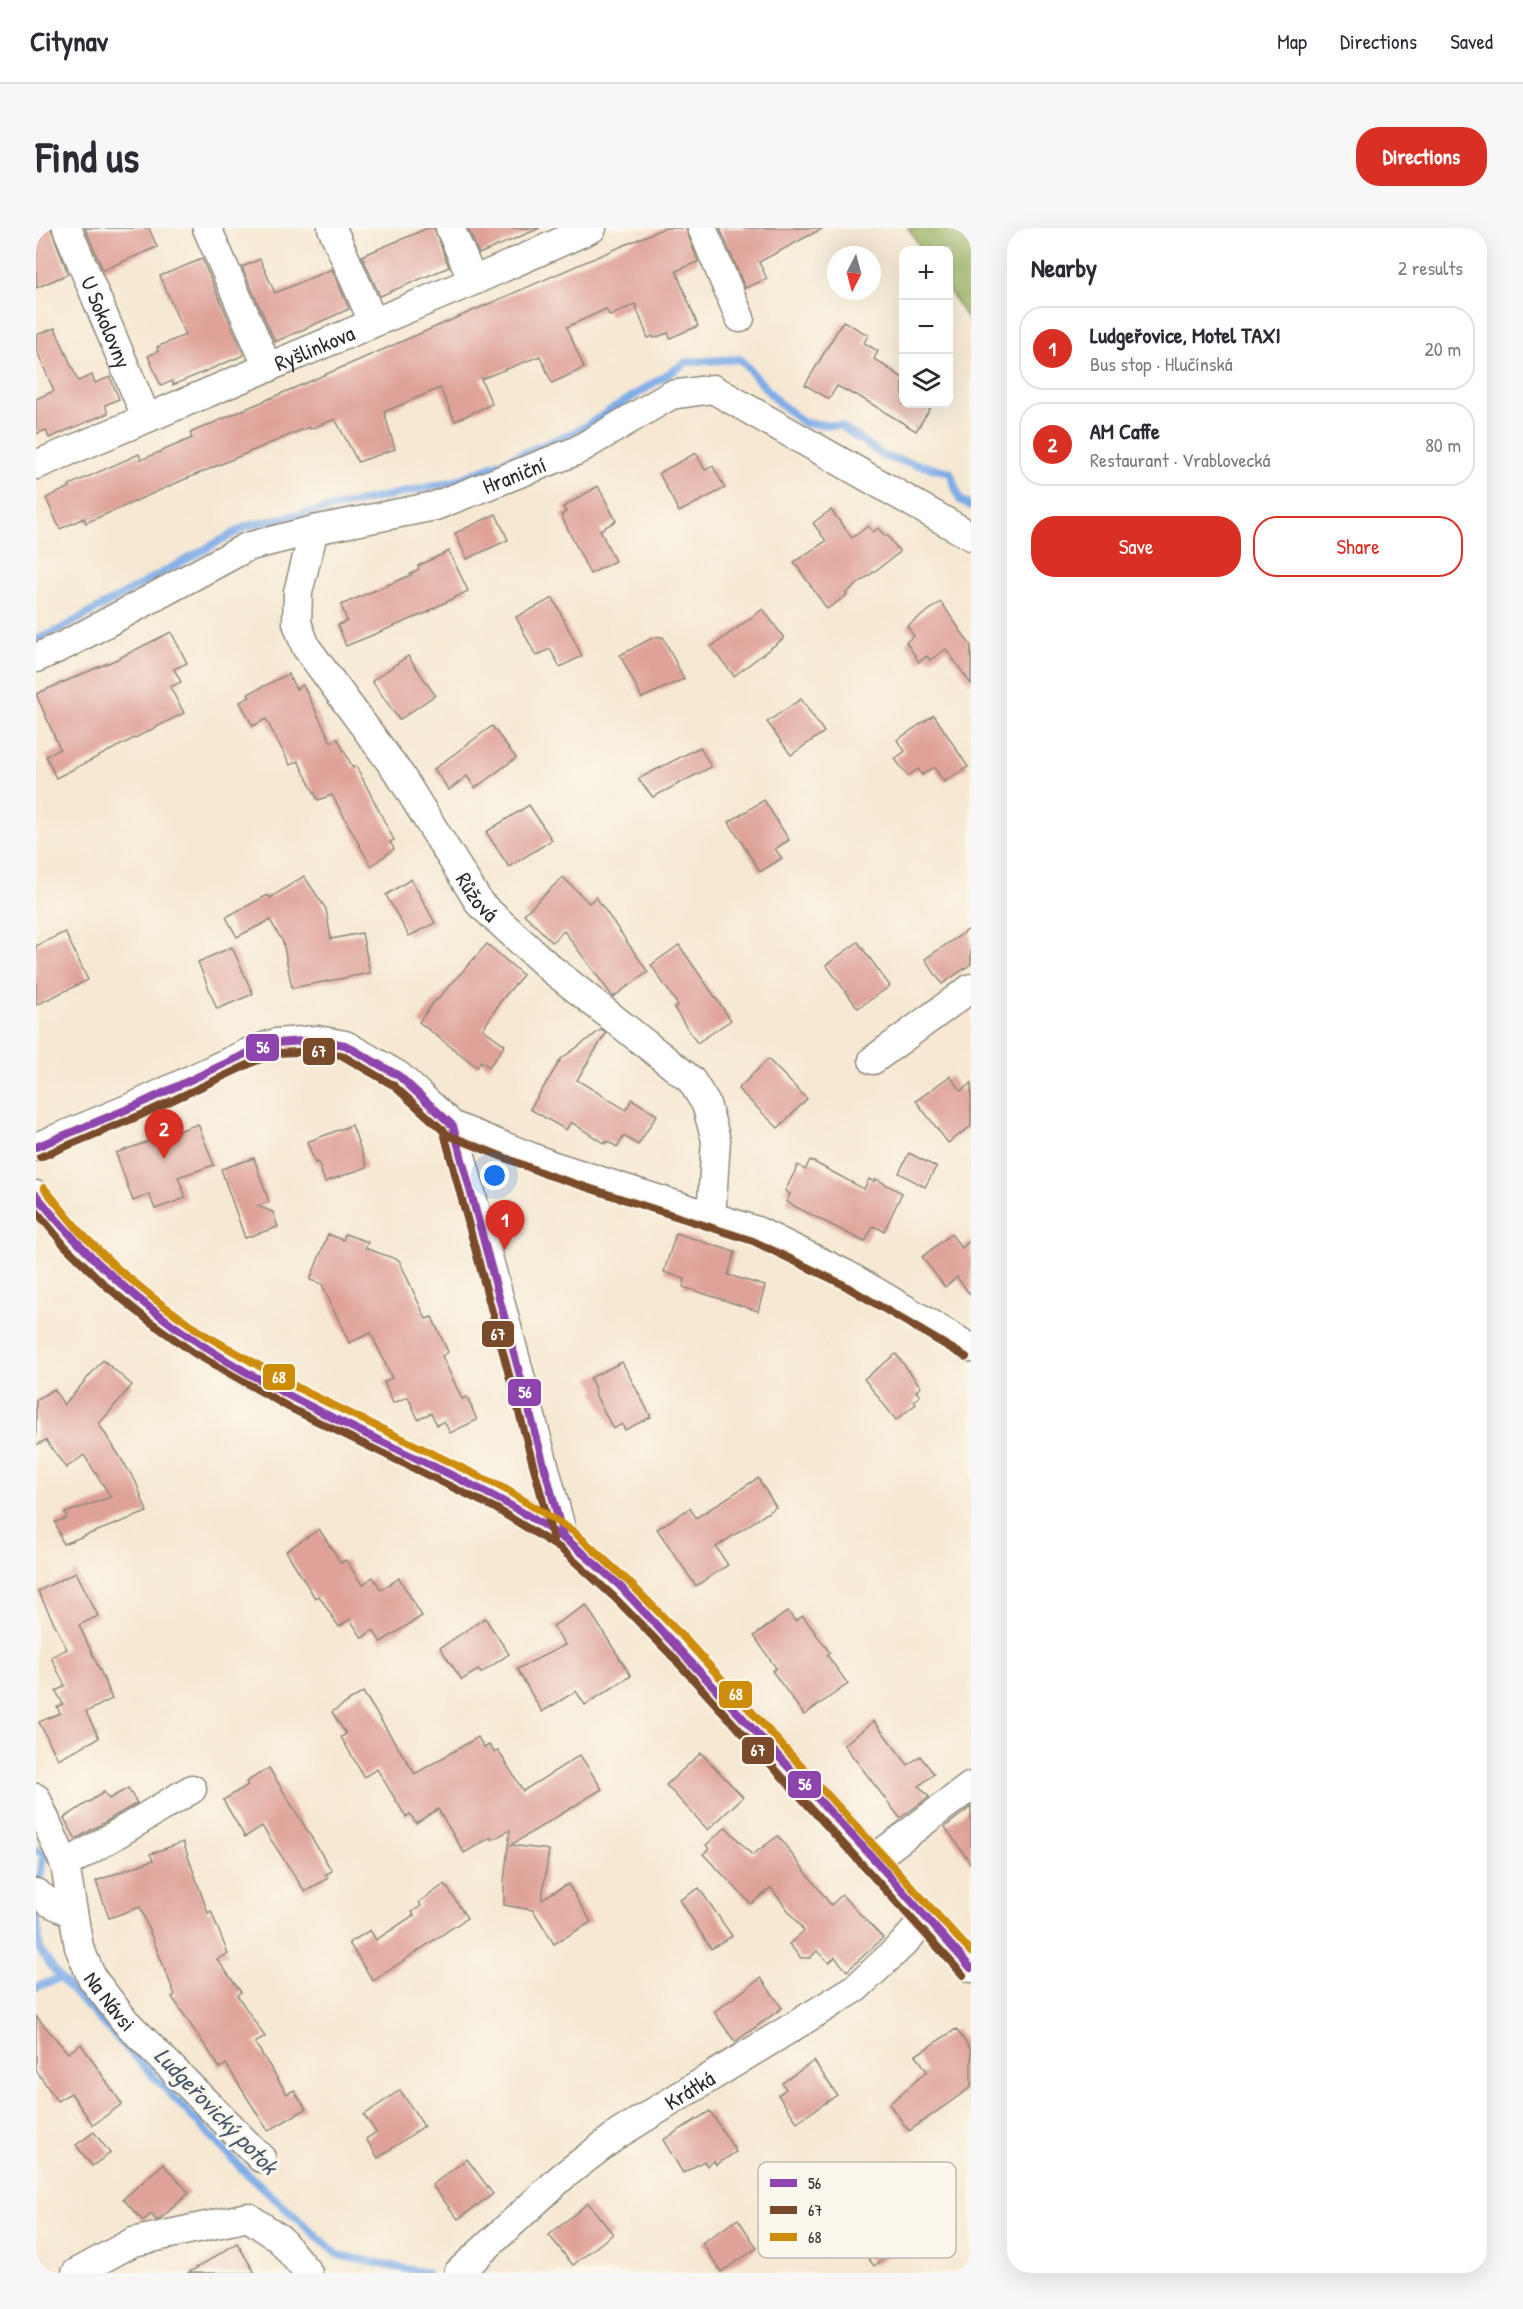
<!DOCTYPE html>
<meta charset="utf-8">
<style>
:root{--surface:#fff;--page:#f7f7f7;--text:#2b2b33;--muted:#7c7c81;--line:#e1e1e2;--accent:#d93025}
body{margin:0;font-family:"Patrick Hand",sans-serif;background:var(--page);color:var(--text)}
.controls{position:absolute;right:18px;top:18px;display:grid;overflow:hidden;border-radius:12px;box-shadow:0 6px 24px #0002}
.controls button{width:54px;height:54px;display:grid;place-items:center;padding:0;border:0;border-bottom:2px solid var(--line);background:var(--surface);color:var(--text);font:30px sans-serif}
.compass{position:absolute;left:791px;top:18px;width:54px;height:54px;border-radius:50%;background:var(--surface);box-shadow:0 6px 24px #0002;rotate:186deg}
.you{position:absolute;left:459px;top:948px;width:21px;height:21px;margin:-15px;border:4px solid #fff;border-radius:50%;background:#1a73e8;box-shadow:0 0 0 9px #1a73e833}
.badge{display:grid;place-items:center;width:39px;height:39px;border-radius:50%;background:var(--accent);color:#fff;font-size:20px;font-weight:700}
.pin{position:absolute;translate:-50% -50px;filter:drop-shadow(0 2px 3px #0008)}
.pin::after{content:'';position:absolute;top:32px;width:21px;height:18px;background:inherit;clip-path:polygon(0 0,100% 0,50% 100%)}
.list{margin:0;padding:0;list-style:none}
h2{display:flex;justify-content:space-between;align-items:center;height:78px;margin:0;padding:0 24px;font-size:26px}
h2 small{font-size:20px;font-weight:400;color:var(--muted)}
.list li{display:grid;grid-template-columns:39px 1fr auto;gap:18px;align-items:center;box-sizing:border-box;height:84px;margin:0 12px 12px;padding:0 12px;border:2px solid var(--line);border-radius:24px}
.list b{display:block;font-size:22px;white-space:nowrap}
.list p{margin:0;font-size:20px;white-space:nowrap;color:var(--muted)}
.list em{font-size:20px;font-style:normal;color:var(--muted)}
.actions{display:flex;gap:12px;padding:18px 24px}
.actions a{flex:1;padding:14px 0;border:2px solid var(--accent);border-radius:24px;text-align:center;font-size:21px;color:var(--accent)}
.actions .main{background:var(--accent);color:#fff}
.icon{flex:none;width:33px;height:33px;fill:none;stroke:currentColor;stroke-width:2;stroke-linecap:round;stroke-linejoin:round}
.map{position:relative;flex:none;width:935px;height:2045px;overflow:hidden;border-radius:24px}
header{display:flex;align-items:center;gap:36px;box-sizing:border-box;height:84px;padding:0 30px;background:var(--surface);border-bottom:2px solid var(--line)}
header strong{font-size:28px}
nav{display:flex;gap:33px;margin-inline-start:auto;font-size:21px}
.intro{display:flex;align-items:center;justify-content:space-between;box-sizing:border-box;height:144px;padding:0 36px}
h1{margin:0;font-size:42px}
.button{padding:15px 27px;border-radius:24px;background:var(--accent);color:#fff;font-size:21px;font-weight:700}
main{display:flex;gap:36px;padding:0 36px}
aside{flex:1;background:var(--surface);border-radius:24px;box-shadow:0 6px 24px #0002}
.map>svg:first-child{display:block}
</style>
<header>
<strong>Citynav</strong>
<nav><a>Map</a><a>Directions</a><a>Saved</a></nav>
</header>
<div class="intro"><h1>Find us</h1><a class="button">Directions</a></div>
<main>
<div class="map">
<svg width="935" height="2045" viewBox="0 0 935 2045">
<rect width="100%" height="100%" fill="#fbf7ec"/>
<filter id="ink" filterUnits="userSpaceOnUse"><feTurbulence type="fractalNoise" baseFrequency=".0167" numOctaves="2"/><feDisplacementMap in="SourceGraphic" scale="12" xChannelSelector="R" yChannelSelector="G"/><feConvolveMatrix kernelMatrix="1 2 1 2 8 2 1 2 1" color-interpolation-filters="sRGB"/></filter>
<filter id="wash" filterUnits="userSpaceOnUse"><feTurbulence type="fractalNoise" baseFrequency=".008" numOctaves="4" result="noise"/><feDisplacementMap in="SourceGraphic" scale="24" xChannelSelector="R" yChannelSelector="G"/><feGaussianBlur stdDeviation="1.35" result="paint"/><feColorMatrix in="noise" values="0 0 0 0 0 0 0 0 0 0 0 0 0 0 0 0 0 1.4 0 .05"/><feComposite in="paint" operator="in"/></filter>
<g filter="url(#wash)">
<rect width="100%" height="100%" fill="#f6e8d2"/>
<polygon fill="#9ab263" stroke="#626e47" stroke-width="1.5" points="872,0 935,0 935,97 913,63 912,22 886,22"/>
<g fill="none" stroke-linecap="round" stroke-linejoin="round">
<g stroke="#7dace7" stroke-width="8">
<polyline points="0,412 21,403 211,298 417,254 544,202 651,134 704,131 743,175 768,195 805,198 849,229 914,244 924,272 935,278"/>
<polyline points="0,1622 8,1625 2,1661"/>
<polyline points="0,1683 4,1722 24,1750 208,1943 302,2027 390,2045"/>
<polyline points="0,1759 24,1750"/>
</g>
</g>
<g id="blocks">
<g fill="#dfa298">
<polygon points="0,0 15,0 32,46 0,60"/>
<polygon points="49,0 113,0 121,19 67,42"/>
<polygon points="392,0 398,0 413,39 344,68 326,28"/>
<polygon points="432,0 504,0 443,26"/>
<polygon points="628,0 650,0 662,34 640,43 662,98 634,110 632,105 618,110 617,108 612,110 599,76 574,88 570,81 531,99 548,140 516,155 504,128 445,151 456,176 419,193 404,160 348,184 359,221 322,234 299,191 274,201 273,199 147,252 50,295 48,290 24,301 10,270 34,259 33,257 103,226 105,232 156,210 154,205"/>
<polygon points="684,0 787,0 723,34 731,51 709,60"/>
<polygon points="166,31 208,127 137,157 136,153 125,158 112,128 122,123 121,119 149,107 124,48"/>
<polygon points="224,31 239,65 296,41 313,81 239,114 206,39"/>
<polygon points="807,93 832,107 828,115 842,123 838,131 867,150 867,176 897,176 880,203 819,166 818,167 801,158 793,171 769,157"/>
<polygon points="19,100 42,153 56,147 59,155 74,149 83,171 69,177 72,185 13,210 10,202 0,206 0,171 18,163 0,121 0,107"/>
<polygon points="660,225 669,242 677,238 689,260 643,284 623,245"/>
<polygon points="562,258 580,293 564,302 579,333 554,346 525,287 530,284 527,279"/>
<polygon points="795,282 816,310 832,298 837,304 842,300 849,308 851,307 864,324 810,365 811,367 791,381 758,334 790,313 777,295"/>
<polygon points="460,286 472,312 431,331 419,305"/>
<polygon points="413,323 432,363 394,382 395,383 310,418 302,397 311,393 305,377 375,347 374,346 383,341 382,338"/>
<polygon points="517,370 546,428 524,439 514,421 500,428 480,389"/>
<polygon points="905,374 935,418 935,456 910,421 894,432 891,428 883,434 870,414 878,408 871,398"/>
<polygon points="727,381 748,410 698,448 675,419"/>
<polygon points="135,404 151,435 138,441 145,454 134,459 148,485 20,550 10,528 24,521 0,466 79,432"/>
<polygon points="618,409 627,409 648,451 606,470 584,427"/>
<polygon points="372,428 399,467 363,492 336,453"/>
<polygon points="252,446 260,461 267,457 295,514 302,511 317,540 320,538 358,612 354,614 358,621 335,638 296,567 282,572 262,533 254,537 230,491 217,498 204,474 214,469 212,466"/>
<polygon points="765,471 788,504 755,527 731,494"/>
<polygon points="898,487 932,539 908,554 898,539 886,547 882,541 872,548 859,531 869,523 861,512"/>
<polygon points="456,498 480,530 439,560 431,548 413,562 398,541"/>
<polygon points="664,519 675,539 617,569 602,551"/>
<polygon points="728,572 753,612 739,621 746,630 724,644 693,594"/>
<polygon points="493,577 516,612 473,639 450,604"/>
<polygon points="268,648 290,681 295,711 326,705 334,745 256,760 247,714 234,692 201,709 190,689 232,667 234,670"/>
<polygon points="527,649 553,675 560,669 612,744 577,769 528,703 516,714 488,686"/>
<polygon points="375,651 399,695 373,708 350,667"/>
<polygon points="935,700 935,736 906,756 889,731"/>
<polygon points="29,704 52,752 0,777 0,718"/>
<polygon points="822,714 854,758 822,780 790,737"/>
<polygon points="451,716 487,747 464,774 447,801 469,817 453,839 445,833 441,839 383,794 399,772 400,773"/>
<polygon points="643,717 695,792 661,815 638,780 642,777 615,737"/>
<polygon points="196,719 217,766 181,781 162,734"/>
<polygon points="565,802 570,805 541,852 590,882 596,871 621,887 602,917 588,908 581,919 571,913 569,916 535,894 530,902 494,881 525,831"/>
<polygon points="732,831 771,871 742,900 702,861"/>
<polygon points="914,848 925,863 935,855 935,898 912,915 880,873"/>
<polygon points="162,896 178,937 142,949 150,970 119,981 113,966 97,973 80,925"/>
<polygon points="316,897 331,939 289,954 282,934 279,935 271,914"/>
<polygon points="873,925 900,939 889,959 863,945"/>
<polygon points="218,930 233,974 222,978 237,984 242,999 209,1010 185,941"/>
<polygon points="774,932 828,961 833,951 838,954 840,951 866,965 848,1003 837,998 829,1014 750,974 754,966 749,963 762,937 769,942"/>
<polygon points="640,1005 699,1024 692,1047 729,1058 722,1083 647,1059 649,1051 628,1044"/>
<polygon points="292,1006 307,1012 309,1006 332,1014 329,1020 363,1032 390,1091 396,1089 412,1124 406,1128 426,1171 431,1169 441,1192 414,1205 408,1193 401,1197 395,1185 382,1191 372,1169 357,1175 348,1154 356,1150 335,1105 313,1115 286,1056 274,1052"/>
<polygon points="915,1006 926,1020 935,1012 935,1068 921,1049 909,1059 886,1029"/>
<polygon points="860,1126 885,1159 880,1163 884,1168 878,1173 880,1176 860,1192 828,1151"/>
<polygon points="67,1132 96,1157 63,1196 100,1254 111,1284 27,1316 19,1294 31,1290 29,1285 75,1269 48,1227 30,1240 10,1212 0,1217 0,1172 18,1161 28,1177"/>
<polygon points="586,1134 615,1189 589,1202 586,1196 577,1201 558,1164 560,1163 554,1150"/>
<polygon points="722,1250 740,1279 680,1319 692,1337 660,1358 621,1301 654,1280 660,1290"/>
<polygon points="283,1301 305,1335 310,1332 326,1357 337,1349 345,1362 363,1350 386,1388 345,1414 337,1402 326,1410 314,1391 303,1399 283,1368 279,1370 250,1323"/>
<polygon points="40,1344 62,1388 43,1397 73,1462 72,1462 76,1471 50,1484 63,1510 22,1531 3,1494 24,1485 21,1479 27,1476 20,1463 29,1458 15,1429 31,1421 2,1363"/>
<polygon points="550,1377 595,1448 549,1477 540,1463 506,1484 481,1441 529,1417 517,1398"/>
<polygon points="752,1383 759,1393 767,1388 794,1425 791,1427 812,1456 768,1487 736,1443 740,1440 718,1408"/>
<polygon points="449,1390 473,1426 445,1445 442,1442 426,1452 404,1420"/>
<polygon points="327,1464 379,1546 442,1509 448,1520 453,1517 458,1524 462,1522 487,1563 544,1527 566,1561 475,1617 513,1622 506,1671 532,1656 555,1694 518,1716 497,1682 468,1677 468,1654 474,1602 456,1612 455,1609 428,1625 402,1581 380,1595 374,1586 370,1589 341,1541 328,1549 305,1509 310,1506 296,1484"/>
<polygon points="838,1493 872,1537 884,1528 898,1546 883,1558 893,1569 864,1590 808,1517"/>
<polygon points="665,1525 707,1569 672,1602 630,1557"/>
<polygon points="233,1540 296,1643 289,1647 292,1650 269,1664 226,1598 209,1609 187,1572 212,1557 210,1554"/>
<polygon points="92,1560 101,1575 40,1611 28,1590 68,1564 73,1571"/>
<polygon points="935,1579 935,1636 909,1599"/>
<polygon points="690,1599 716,1627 742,1608 795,1677 806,1667 847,1710 811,1743 799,1729 793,1735 781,1723 774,1730 765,1730 753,1716 768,1703 735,1660 715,1676 667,1626 673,1621 670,1617"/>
<polygon points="147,1614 172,1685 175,1683 192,1726 181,1731 205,1764 201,1767 229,1809 219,1815 251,1866 258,1862 270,1881 232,1903 190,1836 184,1840 136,1769 139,1767 104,1679 73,1690 60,1653 117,1632 114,1626"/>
<polygon points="409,1656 431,1690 337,1753 313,1715 334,1702 340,1712 378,1687 376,1684 385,1678 383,1674"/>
<polygon points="663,1660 696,1708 675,1721 644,1672"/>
<polygon points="725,1750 746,1780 699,1814 678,1784"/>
<polygon points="0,1788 32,1825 45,1816 86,1876 57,1897 35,1865 21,1873 0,1842"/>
<polygon points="920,1801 935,1822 935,1859 873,1903 853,1876 891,1843 880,1827"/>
<polygon points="778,1833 801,1867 761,1894 742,1867 750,1861 746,1855"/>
<polygon points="364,1862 388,1898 342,1930 330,1911 340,1904 328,1887"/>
<polygon points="674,1883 700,1924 680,1937 678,1933 671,1938 668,1933 647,1945 627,1912"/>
<polygon points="58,1904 74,1925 56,1938 40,1917"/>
<polygon points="431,1931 457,1966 422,1991 396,1957"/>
<polygon points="127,1936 153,1965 124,1991 120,1992 115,1986 107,1993 87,1971"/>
<polygon points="850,1970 861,1985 865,1982 883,2005 838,2038 807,1995 834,1975 837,1979"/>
<polygon points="552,1975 577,2006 537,2037 513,2007"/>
<polygon points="702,1991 721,2020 685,2044 666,2015"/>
<polygon points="201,2015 219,2045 152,2045"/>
</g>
</g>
</g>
<g filter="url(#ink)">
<use href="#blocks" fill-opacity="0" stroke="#908a7e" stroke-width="1.5"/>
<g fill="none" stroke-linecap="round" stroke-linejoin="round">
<g stroke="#908a7e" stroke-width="31">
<g id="minor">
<path id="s1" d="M31 0 110 189"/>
<polyline points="171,0 232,140"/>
<polyline points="296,0 337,94"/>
<polyline points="414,0 437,53"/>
<polyline points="666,0 704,90"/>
<path id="s2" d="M0 237 437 53 556 0"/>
<path id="s3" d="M278 302 262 364 261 395 270 419 364 547 444 676 514 740 655 852 670 876 680 912 675 989"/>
<path id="s4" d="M0 430 31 416 211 319 278 302 399 278 540 223 635 167 677 161 935 308"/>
<polyline points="837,832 935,760"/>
<polyline points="417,898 527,1308"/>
<polyline points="0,919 99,878 216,823 240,815 281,812 309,817 363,848 417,898 515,937 721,1003 811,1047 935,1120"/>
<path d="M0 967C93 1091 223 1155 360 1220 415 1247 472 1271 523 1306 535 1314 546 1325 556 1334 596 1369 632 1409 669 1448 759 1544 847 1642 935 1740"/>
<path id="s5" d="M0 1570 29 1637 43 1719 56 1750 89 1793 225 1930"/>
<polyline points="838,1631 935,1558"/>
<polyline points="29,1637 156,1561"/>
<polyline points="0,1665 13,1674 37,1685"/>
<polyline points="40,2045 97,2014 212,1989 243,2010 272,2045"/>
<path id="s6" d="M422 2045 526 1949 582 1906 820 1760 867 1716 890 1690"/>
</g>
</g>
<use href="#minor" stroke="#fff" stroke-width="28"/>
<g stroke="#fbf7ec" stroke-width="12">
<g id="bus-1">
<polyline points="0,919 99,878 216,823 240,815 281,812 309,817 363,848 417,898 527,1308 583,1357 838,1631 935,1740"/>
<path d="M0 967C102 1095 215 1151 359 1220 425 1252 490 1280 548 1326"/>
</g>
</g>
<g stroke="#fbf7ec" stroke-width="12">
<g id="bus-2">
<polyline points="407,901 517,1311"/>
<polyline points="4,929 103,888 220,833 242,825 280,823 305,827 357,857 412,907 512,947 717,1013 806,1056 930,1129"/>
<polyline points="0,983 29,1018 70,1058 113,1093 158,1125 254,1180 459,1280 525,1321 578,1369 634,1426 927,1747"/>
</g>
</g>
<g stroke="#fbf7ec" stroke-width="12">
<polyline id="bus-3" points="8,960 44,1004 83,1042 125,1076 169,1107 264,1161 469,1261 538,1304 593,1354 649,1411 935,1724"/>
</g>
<use href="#bus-1" stroke="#8e44ad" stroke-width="8"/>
<use href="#bus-2" stroke="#7a4b2a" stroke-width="8"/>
<use href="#bus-3" stroke="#ce8d09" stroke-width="8"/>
</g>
</g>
<g text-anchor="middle" stroke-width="6" stroke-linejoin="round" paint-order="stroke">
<g font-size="22" fill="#2b2b2b" stroke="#fbf7ec">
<text dy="8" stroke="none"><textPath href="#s1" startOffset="102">U Sokolovny</textPath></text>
<text dy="8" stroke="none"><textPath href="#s2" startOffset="302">Ryšlinkova</textPath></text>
<text dy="8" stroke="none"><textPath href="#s4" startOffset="516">Hraniční</textPath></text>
<text dy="8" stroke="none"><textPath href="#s3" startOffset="424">Růžová</textPath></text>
<text dy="8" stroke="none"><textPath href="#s5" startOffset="219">Na Návsi</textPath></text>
<text dy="8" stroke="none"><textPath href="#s6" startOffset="296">Krátká</textPath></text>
</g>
<g font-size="24" font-style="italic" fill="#48586d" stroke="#fbf7ec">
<text transform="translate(180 1883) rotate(46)" y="8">Ludgeřovický potok</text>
</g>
</g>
<rect x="722" y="1934" width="198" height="96" rx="9" fill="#fbf7ec" stroke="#bdbab2" stroke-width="1.5"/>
<rect x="734" y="1951" width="27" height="8" fill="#8e44ad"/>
<rect x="734" y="1978" width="27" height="8" fill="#7a4b2a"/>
<rect x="734" y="2005" width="27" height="8" fill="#ce8d09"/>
<g font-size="16" fill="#2b2b2b">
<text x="772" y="1961">56</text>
<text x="772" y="1988">67</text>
<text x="772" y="2015">68</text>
</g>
<g stroke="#fbf7ec" stroke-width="2">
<rect x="209" y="805" width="35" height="29" rx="6" fill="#8e44ad"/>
<rect x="266" y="809" width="34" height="29" rx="6" fill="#7a4b2a"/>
<rect x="445" y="1092" width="34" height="28" rx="6" fill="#7a4b2a"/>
<rect x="226" y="1135" width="34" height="28" rx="6" fill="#ce8d09"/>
<rect x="471" y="1150" width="35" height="29" rx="6" fill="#8e44ad"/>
<rect x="682" y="1452" width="35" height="29" rx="6" fill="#ce8d09"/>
<rect x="705" y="1508" width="34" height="29" rx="6" fill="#7a4b2a"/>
<rect x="751" y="1542" width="35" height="29" rx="6" fill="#8e44ad"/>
</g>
<g font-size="16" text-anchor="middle" font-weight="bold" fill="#fff">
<text x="227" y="825">56</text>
<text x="283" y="829">67</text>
<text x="462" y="1112">67</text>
<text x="243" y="1155">68</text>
<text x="489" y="1170">56</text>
<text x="700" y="1472">68</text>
<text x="722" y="1528">67</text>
<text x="769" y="1562">56</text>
</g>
</svg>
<div class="controls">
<button>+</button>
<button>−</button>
<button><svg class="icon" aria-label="layers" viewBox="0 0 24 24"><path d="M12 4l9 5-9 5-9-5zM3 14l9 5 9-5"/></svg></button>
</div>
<svg class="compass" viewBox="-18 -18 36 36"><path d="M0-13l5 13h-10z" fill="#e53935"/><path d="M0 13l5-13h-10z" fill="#7c7c81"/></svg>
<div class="you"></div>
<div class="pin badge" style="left:469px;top:1022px">1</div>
<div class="pin badge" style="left:128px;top:931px">2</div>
</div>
<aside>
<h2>Nearby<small>2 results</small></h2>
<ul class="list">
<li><span class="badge">1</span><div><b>Ludgeřovice, Motel TAXI</b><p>Bus stop · Hlučínská</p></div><em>20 m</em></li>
<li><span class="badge">2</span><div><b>AM Caffe</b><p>Restaurant · Vrablovecká</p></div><em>80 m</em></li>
</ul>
<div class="actions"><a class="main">Save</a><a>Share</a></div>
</aside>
</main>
